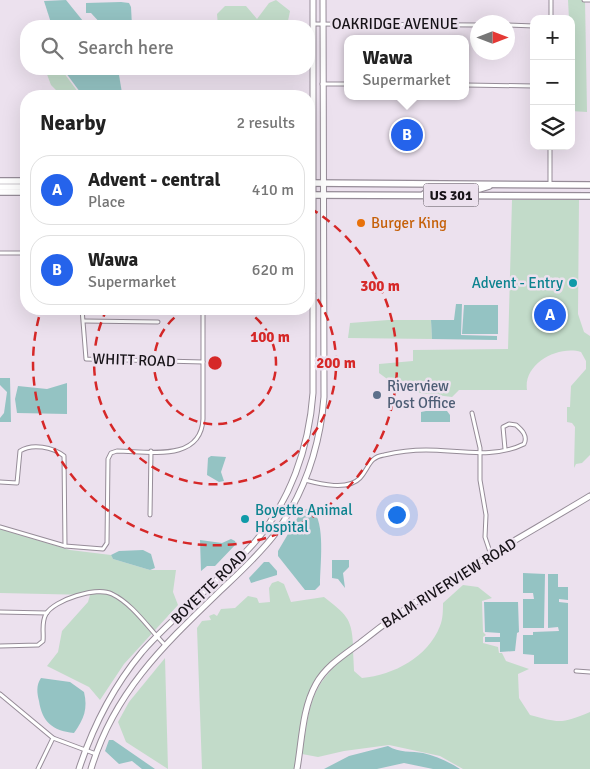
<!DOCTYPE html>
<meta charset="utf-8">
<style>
:root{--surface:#fff;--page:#f6f6f6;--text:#222;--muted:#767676;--line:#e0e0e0;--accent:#2563eb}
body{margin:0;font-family:Signika,sans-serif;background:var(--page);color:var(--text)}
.controls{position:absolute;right:15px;top:15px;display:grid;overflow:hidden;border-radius:10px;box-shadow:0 5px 20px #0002}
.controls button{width:45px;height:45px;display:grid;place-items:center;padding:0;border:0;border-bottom:1px solid var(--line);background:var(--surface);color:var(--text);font:25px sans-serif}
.compass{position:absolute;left:470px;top:15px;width:45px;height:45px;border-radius:50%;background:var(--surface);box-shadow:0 5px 20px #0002;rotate:90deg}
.you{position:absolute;left:396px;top:514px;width:18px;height:18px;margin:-12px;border:4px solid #fff;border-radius:50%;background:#1a73e8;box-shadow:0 0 0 8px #1a73e833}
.badge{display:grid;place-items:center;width:32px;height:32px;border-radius:50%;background:var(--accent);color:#fff;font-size:16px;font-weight:700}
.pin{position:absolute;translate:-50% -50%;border:2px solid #fff;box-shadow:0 1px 5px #0006}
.popup{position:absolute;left:344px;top:35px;width:125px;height:65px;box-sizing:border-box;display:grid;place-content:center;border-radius:10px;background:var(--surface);filter:drop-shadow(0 1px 4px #0005);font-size:16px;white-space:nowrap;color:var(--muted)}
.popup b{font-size:19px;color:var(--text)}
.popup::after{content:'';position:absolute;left:50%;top:100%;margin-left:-10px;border:10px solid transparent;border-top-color:var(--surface)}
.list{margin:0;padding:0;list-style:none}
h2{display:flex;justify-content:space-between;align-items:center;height:65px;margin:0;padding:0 20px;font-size:21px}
h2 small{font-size:16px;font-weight:400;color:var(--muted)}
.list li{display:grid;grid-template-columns:32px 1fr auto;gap:15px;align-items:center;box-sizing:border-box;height:70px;margin:0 10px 10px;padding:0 10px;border:1px solid var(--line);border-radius:20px}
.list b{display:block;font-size:19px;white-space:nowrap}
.list p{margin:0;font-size:16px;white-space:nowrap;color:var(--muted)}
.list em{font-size:16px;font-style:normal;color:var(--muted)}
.icon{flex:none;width:28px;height:28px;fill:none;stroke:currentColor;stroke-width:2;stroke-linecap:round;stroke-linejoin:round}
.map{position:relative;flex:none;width:590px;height:769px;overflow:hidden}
.search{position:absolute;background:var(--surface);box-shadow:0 5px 20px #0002;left:20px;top:20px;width:295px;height:55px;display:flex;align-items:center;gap:12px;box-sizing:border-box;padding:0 18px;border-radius:20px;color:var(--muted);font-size:19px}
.panel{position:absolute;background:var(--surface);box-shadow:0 5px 20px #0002;left:20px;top:90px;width:295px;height:225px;border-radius:20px}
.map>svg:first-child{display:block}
</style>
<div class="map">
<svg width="590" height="769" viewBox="0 0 590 769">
<rect width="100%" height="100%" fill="#ece1ee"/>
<g fill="#c2dbc9">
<polygon points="276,0 290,11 287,26 218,26 217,14 225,6 246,6 257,19 269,3"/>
<polygon points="568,0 585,0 587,112 571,111 571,19 569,19"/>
<polygon points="45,69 61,69 81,96 71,96 67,91 57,91 51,85"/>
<path d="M512 200H579L578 314 584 332 590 336V455L582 463 576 464 574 468 575 427 572 423 567 422V407H570L571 386 586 369V361L581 352C558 345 523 364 527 390H459L452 397 420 393 416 391 415 382 394 384 379 373V364L413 361V350L508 349Z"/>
<polygon points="388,320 431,320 432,339 348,338 350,323"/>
<polygon points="0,529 70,550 111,555 113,559 150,570 176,570 173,592 178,605 124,664 100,700 89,687 47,666 58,652 62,631 88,602 90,595 0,593"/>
<path d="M278 581 284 584 291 602 324 597C345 614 352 617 353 645L314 683 295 769H202L197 628 202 621 211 620 209 616 214 614 217 616 221 609 235 608 248 596 257 598 259 603 270 602 269 588 272 583Z"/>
<path d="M463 585 478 587 492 598 482 601 483 632 486 635 483 637V643L498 647 499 653H502L506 661 529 669 518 674 519 698 530 715C559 723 562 724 590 712V769H463L440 756 389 745 344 751 318 757 302 754C311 701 309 686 353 650L354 671 362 678C394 675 428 657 440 626 443 619 443 610 443 603Z"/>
<polygon points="165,658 168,769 126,742 118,722 129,702"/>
</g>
<g fill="#94c3c3">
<polygon points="66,0 87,26 52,26 44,1"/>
<polygon points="121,2 129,3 131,7 132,26 103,26 91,13 86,13 86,3"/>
<polygon points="63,69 118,69 122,93 121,96 83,96"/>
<polygon points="456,304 462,304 461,335 497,336 497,340 432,339 431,320 454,320"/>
<polygon points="464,305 498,305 498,334 462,334"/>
<polygon points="0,378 10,378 11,422 0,422 0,418 4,413 7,392 0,385"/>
<polygon points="67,383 67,414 17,413 15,399 18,386 47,389"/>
<polygon points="426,411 447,411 450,415 450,422 421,422 421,412"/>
<polygon points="211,456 226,457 221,472 224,481 219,482 207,475 208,458"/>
<path d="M306 509H312C326 523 320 565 320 585L315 590H305L278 556V551L301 512Z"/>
<polygon points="231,539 235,541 236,544 215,566 207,566 201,571 200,540 222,543"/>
<polygon points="143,550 151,554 155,568 150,570 113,559 111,555 119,551"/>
<polygon points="332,560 349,560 349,567 343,573 345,588 338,579 332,578"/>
<polygon points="264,562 269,562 277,571 277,575 251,583 249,578"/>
<polygon points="523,573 545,574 544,628 523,628 523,599 534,599 533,593 523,593"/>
<polygon points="548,574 558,574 558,587 568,587 568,600 559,599 559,602 568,603 568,664 534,664 534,655 523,654 523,635 533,635 533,632 559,631 558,627 548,628"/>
<polygon points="484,602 518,602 519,632 517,633 515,651 500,652 500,642 485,642 485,637 500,637 500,633 485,632"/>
<path d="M41 678 70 682 84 692C88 709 84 719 74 733 52 731 42 721 39 701 37 693 36 685 41 678Z"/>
<polygon points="109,740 113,740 155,769 142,769 132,761 119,764 105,751"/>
<path d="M388 746C399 753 412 751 423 753 436 756 449 762 460 769H433L404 763 377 769H324L349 756Z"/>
</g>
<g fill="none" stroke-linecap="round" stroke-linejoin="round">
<g stroke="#968c98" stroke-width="5">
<g id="street">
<polyline points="551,0 551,19"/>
<polyline points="584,0 590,0"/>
<polyline points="313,24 478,25"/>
<polyline points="508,25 534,26"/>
<polyline points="322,84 348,84"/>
<polyline points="466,85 534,86"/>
<polyline points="550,184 550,146"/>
<polyline points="0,253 26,253"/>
<polyline points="82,309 86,359 203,362"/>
<polyline points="84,321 158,322"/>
<polyline points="472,413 480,448 480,480 486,515 485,537 491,555"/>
<path d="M305 480C320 484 348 491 360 478 369 468 369 457 384 455 397 452 412 450 426 450 458 450 494 459 524 444 528 436 522 430 516 425L509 424 503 427 505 449"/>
<path d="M0 482 17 483 20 451C32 443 53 447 64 456L65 546"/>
<polyline points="150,515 151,451"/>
<path d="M0 527 65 546 103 549 107 543 108 459 111 453 117 451C147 451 201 463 203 419V309"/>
<polyline points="0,612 47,613"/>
<path d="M0 646 38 645 43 641C44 632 41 623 46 614 54 600 97 586 112 594 133 604 149 629 165 645"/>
<polyline points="576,671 590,672"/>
<polyline points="0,694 53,738 96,754"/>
<polyline points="38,769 53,738"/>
</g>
</g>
<g stroke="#968c98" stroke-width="7">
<g id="secondary">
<path d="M79 769C93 726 113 687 142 652 176 613 219 582 254 543 290 502 309 448 313 393V0"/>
<path d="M91 769C114 692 164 645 220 591 239 573 259 555 275 534 304 494 320 446 324 397L323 0"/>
<path d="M297 769C302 741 302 709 316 684 326 666 344 655 360 643 431 586 512 543 590 496"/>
</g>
</g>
<g stroke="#968c98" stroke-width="8">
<g id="primary">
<polyline points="0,181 26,181"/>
<polyline points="309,183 590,185"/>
<polyline points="0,187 26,187"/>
<polyline points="0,192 26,192"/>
<polyline points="424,194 430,190 479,189 489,186"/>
<polyline points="309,195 590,196"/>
</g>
</g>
<use href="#street" stroke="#fff" stroke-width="3"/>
<use href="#secondary" stroke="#fff" stroke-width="5"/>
<use href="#primary" stroke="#fff" stroke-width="5.5"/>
</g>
<g fill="none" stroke="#d62828" stroke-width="2.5" stroke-dasharray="9 6">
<path d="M243 309A61 61 0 1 1 187 309"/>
<path d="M309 287A121 121 0 1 1 107 309"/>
<path d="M310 208A182 182 0 1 1 41 310"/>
</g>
<circle fill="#e8710a" stroke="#ece1ee" stroke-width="2" cx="361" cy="223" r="5"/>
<g fill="#0f9aa8" stroke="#ece1ee" stroke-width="2">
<circle cx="573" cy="283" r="5"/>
<circle cx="245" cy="519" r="5"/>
</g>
<circle fill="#5c6f8a" stroke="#ece1ee" stroke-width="2" cx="377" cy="395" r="5"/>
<g text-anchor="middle" stroke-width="5" stroke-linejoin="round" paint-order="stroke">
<rect fill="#ece1ee" stroke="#565058" stroke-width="1" x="423.5" y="183.5" width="55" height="23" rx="4"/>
<g font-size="14" font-weight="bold" fill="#161217">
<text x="451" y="200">US 301</text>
</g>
<g font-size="15" fill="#161217" stroke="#ece1ee">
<text x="395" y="29">OAKRIDGE AVENUE</text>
<text transform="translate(134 360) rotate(2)" y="5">WHITT ROAD</text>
<text transform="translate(449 583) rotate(-32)" y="5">BALM RIVERVIEW ROAD</text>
<text transform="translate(209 587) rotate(-44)" y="5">BOYETTE ROAD</text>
</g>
<g font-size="15" fill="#c56008" stroke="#ece1ee" text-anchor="start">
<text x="371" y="228">Burger King</text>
</g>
<g font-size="15" fill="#0d838f" stroke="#ece1ee" text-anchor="end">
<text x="563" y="288">Advent - Entry</text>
<text x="255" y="515" text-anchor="start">Boyette Animal<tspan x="255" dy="17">Hospital</tspan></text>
</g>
<g font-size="15" fill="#4e5e75" stroke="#ece1ee" text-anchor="start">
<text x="387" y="391">Riverview<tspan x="387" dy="17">Post Office</tspan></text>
</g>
</g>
<circle cx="215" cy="363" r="8" fill="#d62828" stroke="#ece1ee" stroke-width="2.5"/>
<g font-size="15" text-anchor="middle" font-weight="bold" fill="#d62828" stroke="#ece1ee" stroke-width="5" stroke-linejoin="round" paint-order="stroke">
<text x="380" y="291">300 m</text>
<text x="270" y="342">100 m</text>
<text x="336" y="368">200 m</text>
</g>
</svg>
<div class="controls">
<button>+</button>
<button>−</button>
<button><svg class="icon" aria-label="layers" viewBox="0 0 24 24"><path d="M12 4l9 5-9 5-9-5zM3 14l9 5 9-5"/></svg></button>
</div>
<svg class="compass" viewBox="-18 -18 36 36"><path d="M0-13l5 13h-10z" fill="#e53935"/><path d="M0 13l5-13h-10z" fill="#767676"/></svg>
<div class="you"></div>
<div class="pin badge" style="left:550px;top:315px">A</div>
<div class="pin badge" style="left:407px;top:135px">B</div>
<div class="popup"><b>Wawa</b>Supermarket</div>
<div class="search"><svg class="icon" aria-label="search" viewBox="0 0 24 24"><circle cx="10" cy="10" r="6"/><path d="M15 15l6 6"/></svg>Search here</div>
<section class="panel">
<h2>Nearby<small>2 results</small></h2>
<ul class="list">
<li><span class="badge">A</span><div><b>Advent - central</b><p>Place</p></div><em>410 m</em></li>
<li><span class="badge">B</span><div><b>Wawa</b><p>Supermarket</p></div><em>620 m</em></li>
</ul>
</section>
</div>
